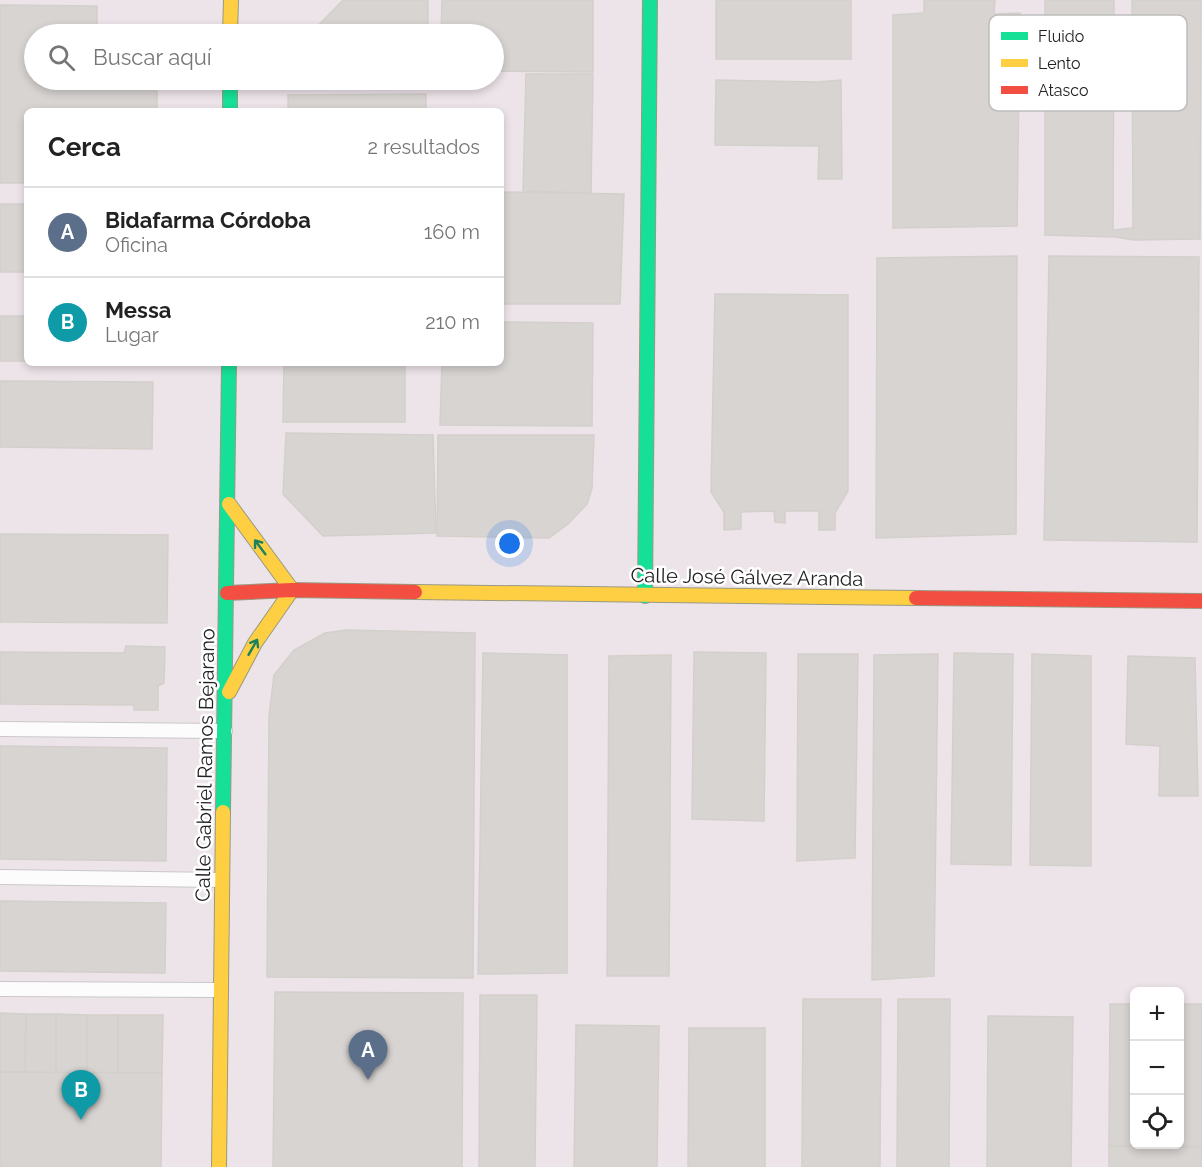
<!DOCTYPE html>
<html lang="es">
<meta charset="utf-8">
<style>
:root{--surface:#fff;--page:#f6f6f6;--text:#222;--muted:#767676;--line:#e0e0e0;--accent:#6a6968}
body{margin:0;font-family:Raleway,sans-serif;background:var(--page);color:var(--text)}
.controls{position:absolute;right:18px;bottom:18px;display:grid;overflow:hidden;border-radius:9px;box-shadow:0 3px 9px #0003}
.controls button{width:54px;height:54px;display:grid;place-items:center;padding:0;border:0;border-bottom:2px solid var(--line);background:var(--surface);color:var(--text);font:30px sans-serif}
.you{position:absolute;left:510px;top:544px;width:21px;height:21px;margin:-15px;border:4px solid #fff;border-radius:50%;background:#1a73e8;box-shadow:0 0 0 9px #1a73e833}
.badge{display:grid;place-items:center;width:39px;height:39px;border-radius:50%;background:var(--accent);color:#fff;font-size:20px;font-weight:700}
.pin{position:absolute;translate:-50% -50px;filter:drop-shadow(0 2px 3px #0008)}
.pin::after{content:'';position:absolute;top:32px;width:21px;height:18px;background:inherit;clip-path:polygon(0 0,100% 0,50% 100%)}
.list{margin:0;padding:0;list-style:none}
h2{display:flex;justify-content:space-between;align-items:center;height:78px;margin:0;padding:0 24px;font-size:26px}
h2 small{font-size:20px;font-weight:400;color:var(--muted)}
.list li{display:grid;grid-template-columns:39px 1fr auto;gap:18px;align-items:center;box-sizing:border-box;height:90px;padding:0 24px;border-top:2px solid var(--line)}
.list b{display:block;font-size:22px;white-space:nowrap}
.list p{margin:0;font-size:20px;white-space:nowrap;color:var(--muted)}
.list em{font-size:20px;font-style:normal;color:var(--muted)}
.icon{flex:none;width:33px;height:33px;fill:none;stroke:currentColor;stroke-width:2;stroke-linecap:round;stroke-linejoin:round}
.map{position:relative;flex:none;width:1202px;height:1167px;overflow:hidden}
.search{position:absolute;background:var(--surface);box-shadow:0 3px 9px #0003;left:24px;top:24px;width:480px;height:66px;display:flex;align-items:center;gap:15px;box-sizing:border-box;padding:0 21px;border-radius:33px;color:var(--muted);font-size:22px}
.panel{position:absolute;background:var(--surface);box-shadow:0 3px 9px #0003;left:24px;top:108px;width:480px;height:258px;border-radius:9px}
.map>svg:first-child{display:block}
</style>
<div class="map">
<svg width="1202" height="1167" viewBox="0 0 1202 1167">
<rect width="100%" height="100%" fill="#f0eeeb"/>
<path fill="#ede4e9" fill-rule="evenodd" d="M0 0H1202V1167H0ZM34 34H494V80H34ZM27 111H501V363H27ZM1134 992H1180V1144H1134Z"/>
<g fill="#d7d4d2" stroke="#d3d0cc" stroke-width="1.5">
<polygon points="343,0 428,0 428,34 310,34"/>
<polygon points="442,0 593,0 593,72 494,71 494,34 441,34"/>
<rect x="716" y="0" width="135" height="59"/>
<polygon points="924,0 995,0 994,14 1020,13 1017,226 893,228 893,15 924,13"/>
<polygon points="1045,0 1114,0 1113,230 1133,228 1132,0 1201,0 1200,239 1134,240 1115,237 1045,235"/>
<polygon points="0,5 97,6 97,34 34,34 34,80 157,80 157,111 27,111 27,183 0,183"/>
<polygon points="526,74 593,74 591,193 523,191"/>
<polygon points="716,80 817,82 841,80 842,179 818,179 819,146 715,145"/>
<polygon points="426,94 426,111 288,111 288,95"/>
<polygon points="501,192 624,194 620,304 501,304"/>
<rect x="0" y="204" width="27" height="68"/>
<polygon points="1017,256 1016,534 876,538 877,258"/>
<polygon points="1049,256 1199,257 1197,542 1044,540"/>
<polygon points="715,294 848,295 848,491 835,513 835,530 819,530 819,511 785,511 785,523 775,522 774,511 741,512 741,529 724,530 724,512 711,492"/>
<rect x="0" y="316" width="27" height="45"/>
<polygon points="501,322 593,323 592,426 440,425 442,363 501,363"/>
<polygon points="284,363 405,363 405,422 283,422"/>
<polygon points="0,381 153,382 152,449 0,447"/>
<polygon points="286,433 433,435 436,533 323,536 283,494"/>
<polygon points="438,435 594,435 592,488 587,504 568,524 549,538 437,536"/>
<polygon points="0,534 168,535 167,623 0,622"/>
<polygon points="347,630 475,633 473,978 267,977 269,716 274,675 294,650 325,633"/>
<polygon points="126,646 165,647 164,683 158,686 158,710 134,710 134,705 0,704 0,652 124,653"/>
<polygon points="694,652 766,653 764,821 692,819"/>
<polygon points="483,653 567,655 567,973 478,974"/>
<polygon points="954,653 1013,654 1011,865 951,864"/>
<polygon points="798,654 858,654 855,858 797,861"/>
<polygon points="938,654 934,976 872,980 874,655"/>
<polygon points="1032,654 1091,656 1091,866 1030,865"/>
<polygon points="671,655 669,976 607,976 609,656"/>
<polygon points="1128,656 1195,658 1198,796 1159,796 1160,746 1126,744"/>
<polygon points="0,746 167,748 166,861 0,859"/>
<polygon points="0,901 166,903 165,973 0,971"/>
<polygon points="275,992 463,993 462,1167 273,1167"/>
<polygon points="480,995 537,995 535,1167 479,1167"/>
<polygon points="803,999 881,999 880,1167 802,1167"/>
<polygon points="898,999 950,999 949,1167 897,1167"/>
<polygon points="1110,1004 1134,1004 1134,1144 1180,1144 1180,1004 1202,1004 1202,1147 1109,1146"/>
<polygon points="0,1013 26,1014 25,1072 0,1072"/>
<polygon points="26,1014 56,1014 56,1073 25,1072"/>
<polygon points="56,1014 87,1015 87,1073 56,1073"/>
<rect x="87" y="1015" width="31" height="58"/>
<polygon points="118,1015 163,1015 162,1073 118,1073"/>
<polygon points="988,1016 1073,1017 1071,1167 987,1167"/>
<polygon points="576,1025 659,1026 657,1167 574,1167"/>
<polygon points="689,1028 765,1028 765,1167 688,1167"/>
<polygon points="0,1072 162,1073 161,1167 0,1167"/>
<polygon points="1109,1146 1202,1147 1202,1167 1109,1167"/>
</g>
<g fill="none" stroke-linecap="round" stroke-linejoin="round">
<g stroke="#c9c8c7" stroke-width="16">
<g id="lane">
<polyline points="0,729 225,731"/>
<polyline points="0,877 222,880"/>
<polyline points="0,989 220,990"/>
</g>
</g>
<g stroke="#999a82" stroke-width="16">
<g id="fast">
<polyline points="230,80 230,111"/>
<polyline points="645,596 650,0"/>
<polyline points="223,812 229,363"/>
</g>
</g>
<g stroke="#999a82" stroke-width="16">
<g id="slow">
<polyline points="230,34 231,0"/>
<polyline points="229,504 292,590 255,643 229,692"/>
<polyline points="415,592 916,598"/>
<polyline points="219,1167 223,812"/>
</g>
</g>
<g stroke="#999a82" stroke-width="16">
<g id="jam">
<polyline points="227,593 292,590 415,592"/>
<polyline points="916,598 1202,601"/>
</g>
</g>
<use href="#lane" stroke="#fdfcfc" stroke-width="14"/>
<use href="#fast" stroke="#16e098" stroke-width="14"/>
<use href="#slow" stroke="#ffcf43" stroke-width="14"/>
<use href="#jam" stroke="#f24e42" stroke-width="14"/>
</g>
<defs><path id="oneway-shaft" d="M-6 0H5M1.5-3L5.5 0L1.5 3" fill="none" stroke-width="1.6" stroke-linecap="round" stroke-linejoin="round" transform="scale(1.5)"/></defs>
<g stroke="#1c815d">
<use href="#oneway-shaft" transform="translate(260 547) rotate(-127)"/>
<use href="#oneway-shaft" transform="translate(253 647) rotate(-60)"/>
</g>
<g text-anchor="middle" stroke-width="5" stroke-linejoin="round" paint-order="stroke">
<g font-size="20" fill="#222" stroke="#fff">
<text transform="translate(747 577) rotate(1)" y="7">Calle José Gálvez Aranda</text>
<text transform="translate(205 765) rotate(-89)" y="7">Calle Gabriel Ramos Bejarano</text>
</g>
</g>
<rect x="989" y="15" width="198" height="96" rx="9" fill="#fff" stroke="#bdbdbd" stroke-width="1.5"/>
<rect x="1001" y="32" width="27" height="8" fill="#16e098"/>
<rect x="1001" y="59" width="27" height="8" fill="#ffcf43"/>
<rect x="1001" y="86" width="27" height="8" fill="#f24e42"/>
<g font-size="16" fill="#222">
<text x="1038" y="42">Fluido</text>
<text x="1038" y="69">Lento</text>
<text x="1038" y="96">Atasco</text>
</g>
</svg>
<div class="controls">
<button>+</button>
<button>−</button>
<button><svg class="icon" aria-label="locate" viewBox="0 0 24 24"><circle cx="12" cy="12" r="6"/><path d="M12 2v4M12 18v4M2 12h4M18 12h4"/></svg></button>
</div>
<div class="you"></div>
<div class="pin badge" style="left:368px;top:1080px;background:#5c6f8a">A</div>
<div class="pin badge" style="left:81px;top:1120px;background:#0f9aa8">B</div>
<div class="search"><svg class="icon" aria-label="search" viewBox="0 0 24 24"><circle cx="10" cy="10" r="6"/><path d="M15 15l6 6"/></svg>Buscar aquí</div>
<section class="panel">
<h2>Cerca<small>2 resultados</small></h2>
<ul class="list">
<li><span class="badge" style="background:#5c6f8a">A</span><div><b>Bidafarma Córdoba</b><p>Oficina</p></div><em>160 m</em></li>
<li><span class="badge" style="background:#0f9aa8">B</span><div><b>Messa</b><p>Lugar</p></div><em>210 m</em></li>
</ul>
</section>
</div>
